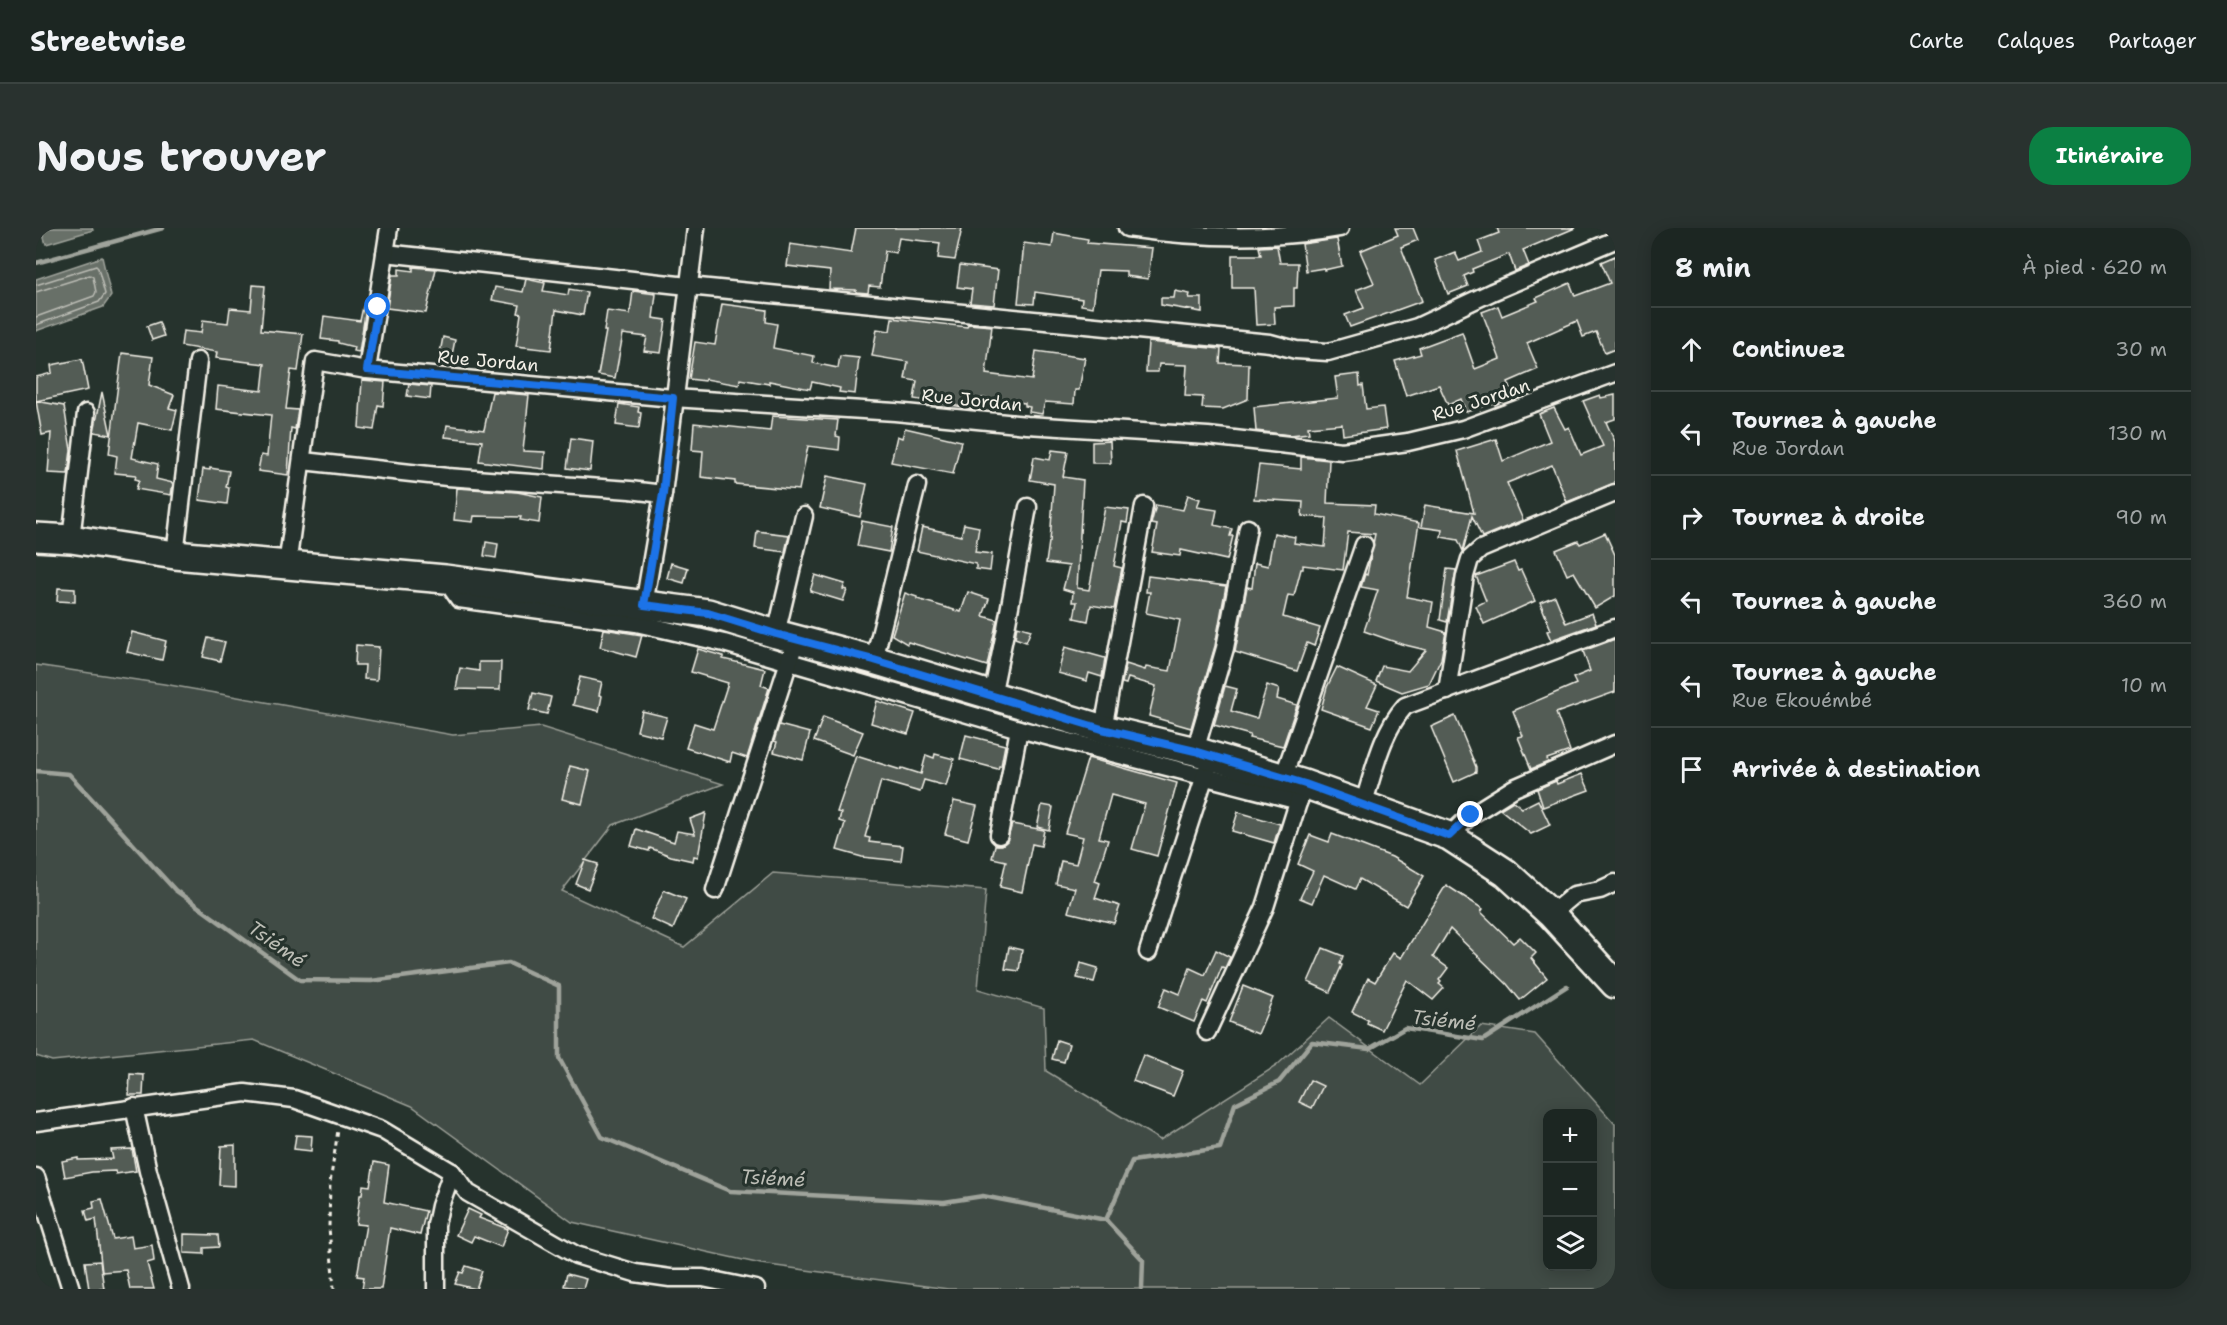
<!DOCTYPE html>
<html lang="fr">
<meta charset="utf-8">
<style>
:root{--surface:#1c2622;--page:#29322f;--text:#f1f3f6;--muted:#a0a5a5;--line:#3a4340;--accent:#0b8043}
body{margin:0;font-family:"Shantell Sans",sans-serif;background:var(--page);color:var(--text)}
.controls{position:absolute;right:18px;bottom:18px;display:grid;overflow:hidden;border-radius:12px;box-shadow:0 3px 15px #0003}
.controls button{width:54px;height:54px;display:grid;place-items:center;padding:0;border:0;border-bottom:2px solid var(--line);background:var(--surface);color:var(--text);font:30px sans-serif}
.stop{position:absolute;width:18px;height:18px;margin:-14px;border:4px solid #1a73e8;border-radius:50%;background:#fff}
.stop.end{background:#1a73e8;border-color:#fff;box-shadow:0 2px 6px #0008}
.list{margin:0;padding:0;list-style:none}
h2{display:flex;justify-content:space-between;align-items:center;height:78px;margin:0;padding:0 24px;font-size:26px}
h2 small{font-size:20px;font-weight:400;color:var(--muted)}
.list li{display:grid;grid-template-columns:39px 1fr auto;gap:18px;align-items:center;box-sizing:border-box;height:84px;padding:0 24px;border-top:2px solid var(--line)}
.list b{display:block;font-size:22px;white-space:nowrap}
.list p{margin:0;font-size:20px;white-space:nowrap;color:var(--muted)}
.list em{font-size:20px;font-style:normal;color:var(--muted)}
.icon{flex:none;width:33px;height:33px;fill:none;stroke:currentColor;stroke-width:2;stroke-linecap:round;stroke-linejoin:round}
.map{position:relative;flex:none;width:1579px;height:1061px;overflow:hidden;border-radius:24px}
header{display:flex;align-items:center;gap:36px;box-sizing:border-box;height:84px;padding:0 30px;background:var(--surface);border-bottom:2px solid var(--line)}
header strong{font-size:28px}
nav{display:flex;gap:33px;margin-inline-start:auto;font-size:21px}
.intro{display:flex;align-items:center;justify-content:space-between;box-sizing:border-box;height:144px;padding:0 36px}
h1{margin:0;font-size:42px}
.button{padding:15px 27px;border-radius:24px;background:var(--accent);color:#fff;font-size:21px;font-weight:700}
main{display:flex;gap:36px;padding:0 36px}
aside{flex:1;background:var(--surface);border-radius:24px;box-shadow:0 3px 15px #0003}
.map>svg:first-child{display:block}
</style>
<header>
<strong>Streetwise</strong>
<nav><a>Carte</a><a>Calques</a><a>Partager</a></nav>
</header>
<div class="intro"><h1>Nous trouver</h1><a class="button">Itinéraire</a></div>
<main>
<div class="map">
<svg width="1579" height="1061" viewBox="0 0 1579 1061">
<rect width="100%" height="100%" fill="#26332d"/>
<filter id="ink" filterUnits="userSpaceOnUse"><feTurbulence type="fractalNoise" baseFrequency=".0167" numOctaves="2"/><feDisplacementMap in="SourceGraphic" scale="12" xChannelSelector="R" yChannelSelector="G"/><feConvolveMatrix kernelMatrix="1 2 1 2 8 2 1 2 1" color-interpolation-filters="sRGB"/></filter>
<g filter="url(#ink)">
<path fill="#414b45" stroke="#9a9e96" stroke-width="1.5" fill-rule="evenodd" d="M0 437 128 456 417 507 505 499 687 556 577 597 526 663 648 719 737 645 950 662 942 761 1008 780 1010 843 1124 912 1240 838 1293 790 1384 857 1445 798 1499 806 1579 896V1061H912L725 1036 536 994 376 878 218 812 16 833 0 828ZM1512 886H1556V1038H1512Z"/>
<g fill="#676f68" stroke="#9fa39b" stroke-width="1.5">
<polygon points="5,0 56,0 57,2 10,16"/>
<polygon points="66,29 75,68 67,79 0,103 0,51"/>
</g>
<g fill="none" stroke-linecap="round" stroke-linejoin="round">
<g stroke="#bcbdb5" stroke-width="1.5">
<polyline points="0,57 60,38 62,40 69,66 63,74 0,97"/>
<polyline points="0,64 54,47 57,49 60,64 58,68 0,89"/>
</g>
<g stroke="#9fa39b" stroke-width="4.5">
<polyline points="0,35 127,0"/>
<polyline points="0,543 33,546 139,662 264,752 335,753 473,735 523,758 523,830 566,909 694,963 908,974 947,968 1070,992 1096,933 1184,920 1199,876 1243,854 1276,814 1333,821 1369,800 1447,812 1531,758"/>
<polyline points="1070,992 1107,1032 1106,1061"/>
</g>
</g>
<g fill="#525c55" stroke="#f4f1e8" stroke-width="1.5">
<polygon points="820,0 926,0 919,32 902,30 904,15 863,10 860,25 849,23 844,59 833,58 832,65 820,64 820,62 793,61 794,43 751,38 754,16 815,25"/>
<polygon points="1359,0 1377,0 1382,12 1365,19 1386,73 1314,99 1309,87 1328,80 1320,62 1338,55 1324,23 1362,7"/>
<polygon points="1461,0 1539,0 1487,22 1493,37 1479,43 1473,26 1436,41 1437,44 1428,48 1432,58 1412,66 1399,32 1419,24 1423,33 1446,24 1442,13 1463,5"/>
<polygon points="1018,5 1052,11 1051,15 1116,20 1112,51 1090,48 1090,43 1062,42 1057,79 1045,77 1046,71 999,64 998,76 982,75 988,15 1016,19"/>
<polygon points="1301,11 1306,38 1288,42 1288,40 1270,43 1266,16"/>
<polygon points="1241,18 1244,35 1262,35 1261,60 1258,60 1258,78 1238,79 1239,96 1220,97 1218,60 1196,60 1196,27 1225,27 1223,19"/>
<polygon points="1579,28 1579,121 1569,125 1560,104 1547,109 1541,93 1491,115 1502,141 1472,154 1478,168 1459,177 1458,175 1430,184 1425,171 1412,177 1403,157 1370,168 1359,133 1385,126 1383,120 1426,104 1439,141 1464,131 1446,84 1462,78 1466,88 1502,73 1500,70 1534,55 1539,68 1574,55 1565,34"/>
<polygon points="924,37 962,42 958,77 934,75 936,61 921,59"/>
<polygon points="377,39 400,41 390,85 351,80 356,47 363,47 363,41 377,43"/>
<polygon points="490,51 509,55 507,63 532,67 533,61 551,64 547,87 520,82 515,122 480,118 485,86 482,85 484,77 456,72 459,59 487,64"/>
<polygon points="217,57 229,58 225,102 267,106 262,143 255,142 250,181 262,182 259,201 255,200 252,247 222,243 225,227 231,228 235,187 180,181 182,158 226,163 229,136 180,130 181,124 145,118 147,103 165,105 167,92 192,95 194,80 215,82"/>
<polygon points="597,63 620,66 617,90 630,92 625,125 608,123 611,109 587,106 579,150 562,147 570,103 568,103 571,83 594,86"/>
<polygon points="1139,63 1154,66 1153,70 1166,70 1166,84 1125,77 1125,70 1138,70"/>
<polygon points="686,76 731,82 730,94 741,96 737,120 778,128 777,135 802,140 804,128 823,130 819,166 803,164 804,160 776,154 774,161 733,153 733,156 704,151 703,157 670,151 669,153 653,151 659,114 679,117"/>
<polygon points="327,79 330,80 323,124 317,123 318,119 302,115 302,113 285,111 288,88 324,93"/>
<polygon points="856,90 931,99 932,96 956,98 950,146 996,152 1000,123 1049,130 1043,162 1039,162 1038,176 1009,174 1006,186 993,184 994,179 989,178 989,175 946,170 945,182 878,171 881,153 869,151 872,134 836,128 841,101 854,103"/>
<polygon points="123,94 128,108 116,112 111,98"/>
<polygon points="407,109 419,112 416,127 404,125"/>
<polygon points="1112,114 1185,121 1184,135 1213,136 1212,171 1187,181 1166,180 1167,169 1149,168 1151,137 1123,136 1122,144 1110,144"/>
<polygon points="86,125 117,129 113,157 138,167 133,180 141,182 136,202 102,195 96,230 122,236 120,251 137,255 135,267 100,261 103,252 99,251 100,247 79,245 81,228 73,226"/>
<polygon points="46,131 52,162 0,173 0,149 16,145 15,137"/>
<polygon points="1323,146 1324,158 1327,157 1330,181 1347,179 1350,201 1307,207 1306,196 1272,199 1273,205 1254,207 1220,203 1218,179 1302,170 1299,149"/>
<polygon points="326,152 349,154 347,178 342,177 338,202 323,200"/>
<polygon points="373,156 395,158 394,171 371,168"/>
<polygon points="66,164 75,207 58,204"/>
<polygon points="456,164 493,167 487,223 509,224 508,241 443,233 446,213 409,209 411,197 448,202"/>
<polygon points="1564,167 1565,170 1579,167 1579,191 1570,194 1579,214 1579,255 1531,274 1516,237 1471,255 1487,292 1446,309 1436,288 1427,323 1422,312 1405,309 1406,302 1385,299 1389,277 1438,285 1421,223 1460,211 1467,233 1514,213 1503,186 1518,180 1529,201 1533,199 1545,227 1567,218 1547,173"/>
<polygon points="0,173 28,178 35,222 32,246 12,245 15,205 6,207"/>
<polygon points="583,176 603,179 602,184 605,185 603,200 580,197"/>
<polygon points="736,188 802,192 800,208 804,209 803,222 772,218 763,262 699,256 699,253 665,249 667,223 656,222 658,195 734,203"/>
<polygon points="869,200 925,213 917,246 855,234 861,208 866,210"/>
<polygon points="535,210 557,213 554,243 531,240"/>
<polygon points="1074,213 1075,235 1056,235 1056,214"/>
<polygon points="1016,222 1032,224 1027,249 1047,252 1041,360 1053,362 1069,279 1093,282 1091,295 1086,294 1078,338 1086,340 1078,381 1055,377 1052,393 1038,390 1041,374 1036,374 1037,364 1027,361 1033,338 1010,335 1013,314 1014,314 1018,256 994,252 998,229 1014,232"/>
<polygon points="1265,229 1293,232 1291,275 1339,277 1338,286 1383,295 1371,369 1397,374 1393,399 1410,404 1405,431 1393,456 1366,464 1340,453 1346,438 1372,443 1390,422 1365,416 1328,403 1342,362 1325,359 1329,346 1331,347 1339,306 1312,304 1307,342 1267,337 1267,341 1265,341 1258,368 1252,367 1247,389 1284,400 1278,418 1271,415 1261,443 1199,424 1211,359 1216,360 1219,335 1232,338 1238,305 1259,309 1258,315 1289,319 1291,290 1266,288 1267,274 1218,271 1223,237 1265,241"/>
<polygon points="174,240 193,243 190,259 193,260 191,276 163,272 167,241 174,242"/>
<polygon points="791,248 831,256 824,289 784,280"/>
<polygon points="421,260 481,264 506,269 503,295 484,292 485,289 438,288 437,294 418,292"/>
<polygon points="1152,267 1164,271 1161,279 1181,282 1178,297 1196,301 1194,308 1197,308 1191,332 1145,322 1144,328 1116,324 1121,297 1115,296 1120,277 1147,282"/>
<polygon points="826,293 857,299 853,324 821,318"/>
<polygon points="928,296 943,299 939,324 956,326 954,343 940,341 940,336 881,323 886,299 925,308"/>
<polygon points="721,303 753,307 749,324 719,320"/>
<polygon points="1569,305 1579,327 1579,368 1559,380 1538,344 1531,347 1520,322 1542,313 1544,316"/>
<polygon points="450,314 462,316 460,330 448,328"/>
<polygon points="1478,334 1482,343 1485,342 1499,373 1448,396 1440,378 1450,373 1440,348"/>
<polygon points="635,335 652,340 648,355 631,350"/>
<polygon points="1411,341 1420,342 1411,394 1404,392"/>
<polygon points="779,347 809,356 807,361 811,362 807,373 774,363"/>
<polygon points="1112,348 1190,358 1179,418 1155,500 1113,488 1120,458 1092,450 1090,456 1086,455 1090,436 1109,442 1110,439 1134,443 1144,392 1110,385 1114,364 1110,364"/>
<polygon points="22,360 39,361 39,374 21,373"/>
<polygon points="932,364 953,371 947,388 961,392 951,438 872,414 871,416 856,407 869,365 881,369 881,371 925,384"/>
<polygon points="1519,368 1530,395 1556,385 1560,396 1515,412 1511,403 1515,402 1504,374"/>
<polygon points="981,398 995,402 990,414 979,410"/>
<polygon points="568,401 606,407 600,429 564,419"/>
<polygon points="96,404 130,413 126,432 91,424"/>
<polygon points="172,410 189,414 184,433 167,429"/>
<polygon points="1579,411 1579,464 1520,485 1534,523 1511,531 1512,534 1495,541 1482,509 1487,508 1477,483 1540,456 1537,450 1554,443 1547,423"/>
<polygon points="320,417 343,419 341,452 328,451 329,437 319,437"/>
<polygon points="1029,419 1069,430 1066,449 1053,445 1051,453 1022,445"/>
<polygon points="662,421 687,428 687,431 729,441 725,457 733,460 711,530 696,525 694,534 650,520 658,495 677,501 692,455 655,444"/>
<polygon points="443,434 465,434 464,462 420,461 424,440 443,443"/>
<polygon points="1301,439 1341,457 1331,478 1343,482 1336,499 1285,481 1291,459"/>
<polygon points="544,449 566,454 563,467 566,468 563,483 537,477"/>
<polygon points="1231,457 1243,461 1241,471 1261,477 1247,518 1213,510 1214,507 1178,497 1189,458 1201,461 1195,483 1218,490 1221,490"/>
<polygon points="497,465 515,469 511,486 493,482"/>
<polygon points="841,473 879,485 872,506 835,495"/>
<polygon points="606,483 631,489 625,509 601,503"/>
<polygon points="1419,488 1440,539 1440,544 1418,554 1395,499"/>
<polygon points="787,489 827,504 817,527 778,513"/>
<polygon points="743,497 774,505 767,532 738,524 741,514 738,513"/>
<polygon points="930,507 969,517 965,538 963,538 962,541 924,531"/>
<polygon points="899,526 918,531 910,558 888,552 884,564 845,553 829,609 834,610 833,614 867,618 865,633 826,629 801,622 809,595 803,593 805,585 801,584 820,528 865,542 866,540 885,546 890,527 898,530"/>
<polygon points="1052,530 1141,555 1121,628 1096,621 1109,576 1075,567 1063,610 1072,612 1059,653 1064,655 1059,670 1084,678 1078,695 1032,684 1039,660 1020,656 1025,633 1040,636 1047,609 1029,605"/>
<polygon points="534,538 554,543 546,576 526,571"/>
<polygon points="1546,546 1553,562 1507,579 1501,561 1520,553 1521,556"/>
<polygon points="1502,572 1514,597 1495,606 1464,581 1477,573 1486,580"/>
<polygon points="918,573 941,578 932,612 909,606"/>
<polygon points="1006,577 1017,579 1013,602 1001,599"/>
<polygon points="1202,584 1244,596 1238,615 1196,603"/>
<polygon points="670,585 662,629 658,628 657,633 635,628 614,620 613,623 595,618 600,601 638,614 641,603 659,606 654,591"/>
<polygon points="976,596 1008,602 1005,618 996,616 986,664 964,659 970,633 956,630 959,617 966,617 971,613"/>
<polygon points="1296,606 1356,629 1388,648 1370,678 1324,651 1319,661 1288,647 1276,675 1264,670 1277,643 1262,636 1274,607 1293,614"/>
<polygon points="549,632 562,636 552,661 540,656"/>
<polygon points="1410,657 1447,681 1445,684 1477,715 1484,709 1500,725 1495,730 1511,750 1484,772 1471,756 1414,701 1397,729 1412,740 1403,752 1405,754 1403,756 1408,760 1397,772 1371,752 1346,802 1331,795 1332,792 1316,784 1332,750 1339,754 1357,725 1365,730"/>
<polygon points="628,662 650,671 637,701 615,691"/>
<polygon points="973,719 986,722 983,743 969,741"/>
<polygon points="1287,720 1307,728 1304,736 1306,737 1294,764 1272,754"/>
<polygon points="1180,722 1194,729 1189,740 1186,739 1171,775 1167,773 1158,794 1122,779 1130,760 1144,766 1154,740 1169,747"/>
<polygon points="1045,735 1062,740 1058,754 1041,750"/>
<polygon points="1207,758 1237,770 1222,806 1193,794"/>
<polygon points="1021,812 1033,816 1028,834 1016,831"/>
<polygon points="1107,827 1147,843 1137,868 1097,853"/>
<polygon points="94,846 108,847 107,867 93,867"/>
<polygon points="1274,852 1287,858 1276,880 1263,874"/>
<polygon points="260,907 276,908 275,923 258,921"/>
<polygon points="199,917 199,958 183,957 185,918"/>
<polygon points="96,921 100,943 80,946 79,943 56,944 29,949 26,933 42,930 42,932 77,931 75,922"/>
<polygon points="338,934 353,937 348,974 390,983 384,1007 354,1000 345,1061 326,1061 328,1049 321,1048 330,997 320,996 324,967 326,967 327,957 334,958"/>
<polygon points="66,971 77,1011 95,1008 97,1020 116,1017 118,1033 111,1035 118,1061 94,1061 90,1042 66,1044 60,991 52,993 49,982 58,980 57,973"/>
<polygon points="432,981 445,987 443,990 472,1001 465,1019 438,1008 435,1014 420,1007"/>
<polygon points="148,1006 182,1007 183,1019 168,1020 168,1026 148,1025"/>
<polygon points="64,1033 68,1061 53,1061 49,1034"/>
<polygon points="430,1038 446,1043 440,1061 419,1056 424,1044 427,1045"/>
<polygon points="531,1046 550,1051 547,1061 528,1058"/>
</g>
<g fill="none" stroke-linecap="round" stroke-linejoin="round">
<g stroke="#f4f1e8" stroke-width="21">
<g id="minor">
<path d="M1091 0C1161 10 1233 13 1304 0"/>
<polyline points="349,25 652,58 1234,115 1260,122 1292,124 1381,99 1456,64 1579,12"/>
<polyline points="331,142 353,0"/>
<polyline points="267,233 411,249 594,262 627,266"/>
<polyline points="35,311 50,185"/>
<polyline points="139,327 162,133"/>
<polyline points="251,338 279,133 331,142 637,170 859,184 991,197 1172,208 1306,223 1372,214 1427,201 1579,145"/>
<polyline points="409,351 423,371 600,395 688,415 983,501 1263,573"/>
<polyline points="608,377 627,266 660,0"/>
<polyline points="740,406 768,288"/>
<polyline points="838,432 881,257"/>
<polyline points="1411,463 1429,348 1434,331 1445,321 1579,265"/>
<polyline points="956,468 970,400 992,279"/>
<polyline points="1067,501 1108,278"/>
<polyline points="1159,523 1189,420 1212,300"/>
<polyline points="1247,550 1328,317"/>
<path d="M1327 577C1338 544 1345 505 1369 478L1579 400"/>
<polyline points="963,607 983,501"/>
<polyline points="1413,608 1435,587 1478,560 1579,516"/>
<polyline points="679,662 756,424"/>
<polyline points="1515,686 1538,667 1564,662 1579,655"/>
<polyline points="1112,724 1172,538"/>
<polyline points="1171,804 1229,679 1266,562"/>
<polyline points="98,879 112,943 145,1061"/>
<polyline points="0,894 209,865 258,871 346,902 416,944 432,965 540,1027 599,1045 634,1050 667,1050 720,1061"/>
<polyline points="0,949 35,1061"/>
<polyline points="400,1061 400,997 404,978 416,944"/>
</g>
</g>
<g stroke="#f4f1e8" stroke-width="32">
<polyline id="primary" points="0,309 35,311 139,327 409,351 672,385 740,406 838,432 1067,501 1159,523 1268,556 1413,608 1470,645 1515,686 1579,756"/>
</g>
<polyline stroke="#f4f1e8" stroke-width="3" stroke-dasharray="4.5 4.5" stroke-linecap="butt" points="298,1061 293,999 294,955 302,902"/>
<use href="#minor" stroke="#26332d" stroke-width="16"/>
<use href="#primary" stroke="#26332d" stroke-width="27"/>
</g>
</g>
<g fill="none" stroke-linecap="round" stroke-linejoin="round" filter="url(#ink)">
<polyline stroke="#1a73e8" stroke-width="8" points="342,79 331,142 637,170 627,266 608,377 672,385 740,406 838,432 1066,501 1159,523 1269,556 1413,608 1435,587"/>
</g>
<g text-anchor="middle" stroke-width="6" stroke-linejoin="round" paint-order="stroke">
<g font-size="18" fill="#f4f1e8" stroke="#26332d">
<text transform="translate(452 133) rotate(5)" y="6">Rue Jordan</text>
<text transform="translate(936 172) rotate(6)" y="6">Rue Jordan</text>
<text transform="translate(1445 172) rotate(-18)" y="6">Rue Jordan</text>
</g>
<g font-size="20" font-style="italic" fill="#bcbdb5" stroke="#26332d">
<text transform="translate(241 716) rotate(35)" y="7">Tsiémé</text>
<text transform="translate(1408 792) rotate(6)" y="7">Tsiémé</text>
<text transform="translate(737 950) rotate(3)" y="7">Tsiémé</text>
</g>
</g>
</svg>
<div class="controls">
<button>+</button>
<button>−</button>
<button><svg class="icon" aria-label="layers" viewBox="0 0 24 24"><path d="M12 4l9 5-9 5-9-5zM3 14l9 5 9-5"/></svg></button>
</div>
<div class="stop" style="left:342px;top:79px"></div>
<div class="stop end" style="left:1435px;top:587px"></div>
</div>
<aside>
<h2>8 min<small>À pied · 620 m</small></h2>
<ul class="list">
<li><svg class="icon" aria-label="ahead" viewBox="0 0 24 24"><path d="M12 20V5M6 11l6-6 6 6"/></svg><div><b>Continuez</b></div><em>30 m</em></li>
<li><svg class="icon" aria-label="left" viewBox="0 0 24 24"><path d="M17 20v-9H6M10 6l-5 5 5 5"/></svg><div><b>Tournez à gauche</b><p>Rue Jordan</p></div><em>130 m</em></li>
<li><svg class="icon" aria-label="right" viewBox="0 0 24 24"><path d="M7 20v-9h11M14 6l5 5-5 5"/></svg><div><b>Tournez à droite</b></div><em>90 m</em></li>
<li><svg class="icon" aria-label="left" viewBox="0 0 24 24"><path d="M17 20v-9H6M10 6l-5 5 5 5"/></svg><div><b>Tournez à gauche</b></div><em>360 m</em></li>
<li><svg class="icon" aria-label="left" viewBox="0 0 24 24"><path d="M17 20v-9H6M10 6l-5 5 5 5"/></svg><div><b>Tournez à gauche</b><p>Rue Ekouémbé</p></div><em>10 m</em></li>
<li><svg class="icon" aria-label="arrive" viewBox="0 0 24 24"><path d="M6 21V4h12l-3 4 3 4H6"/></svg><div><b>Arrivée à destination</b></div></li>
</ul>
</aside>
</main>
